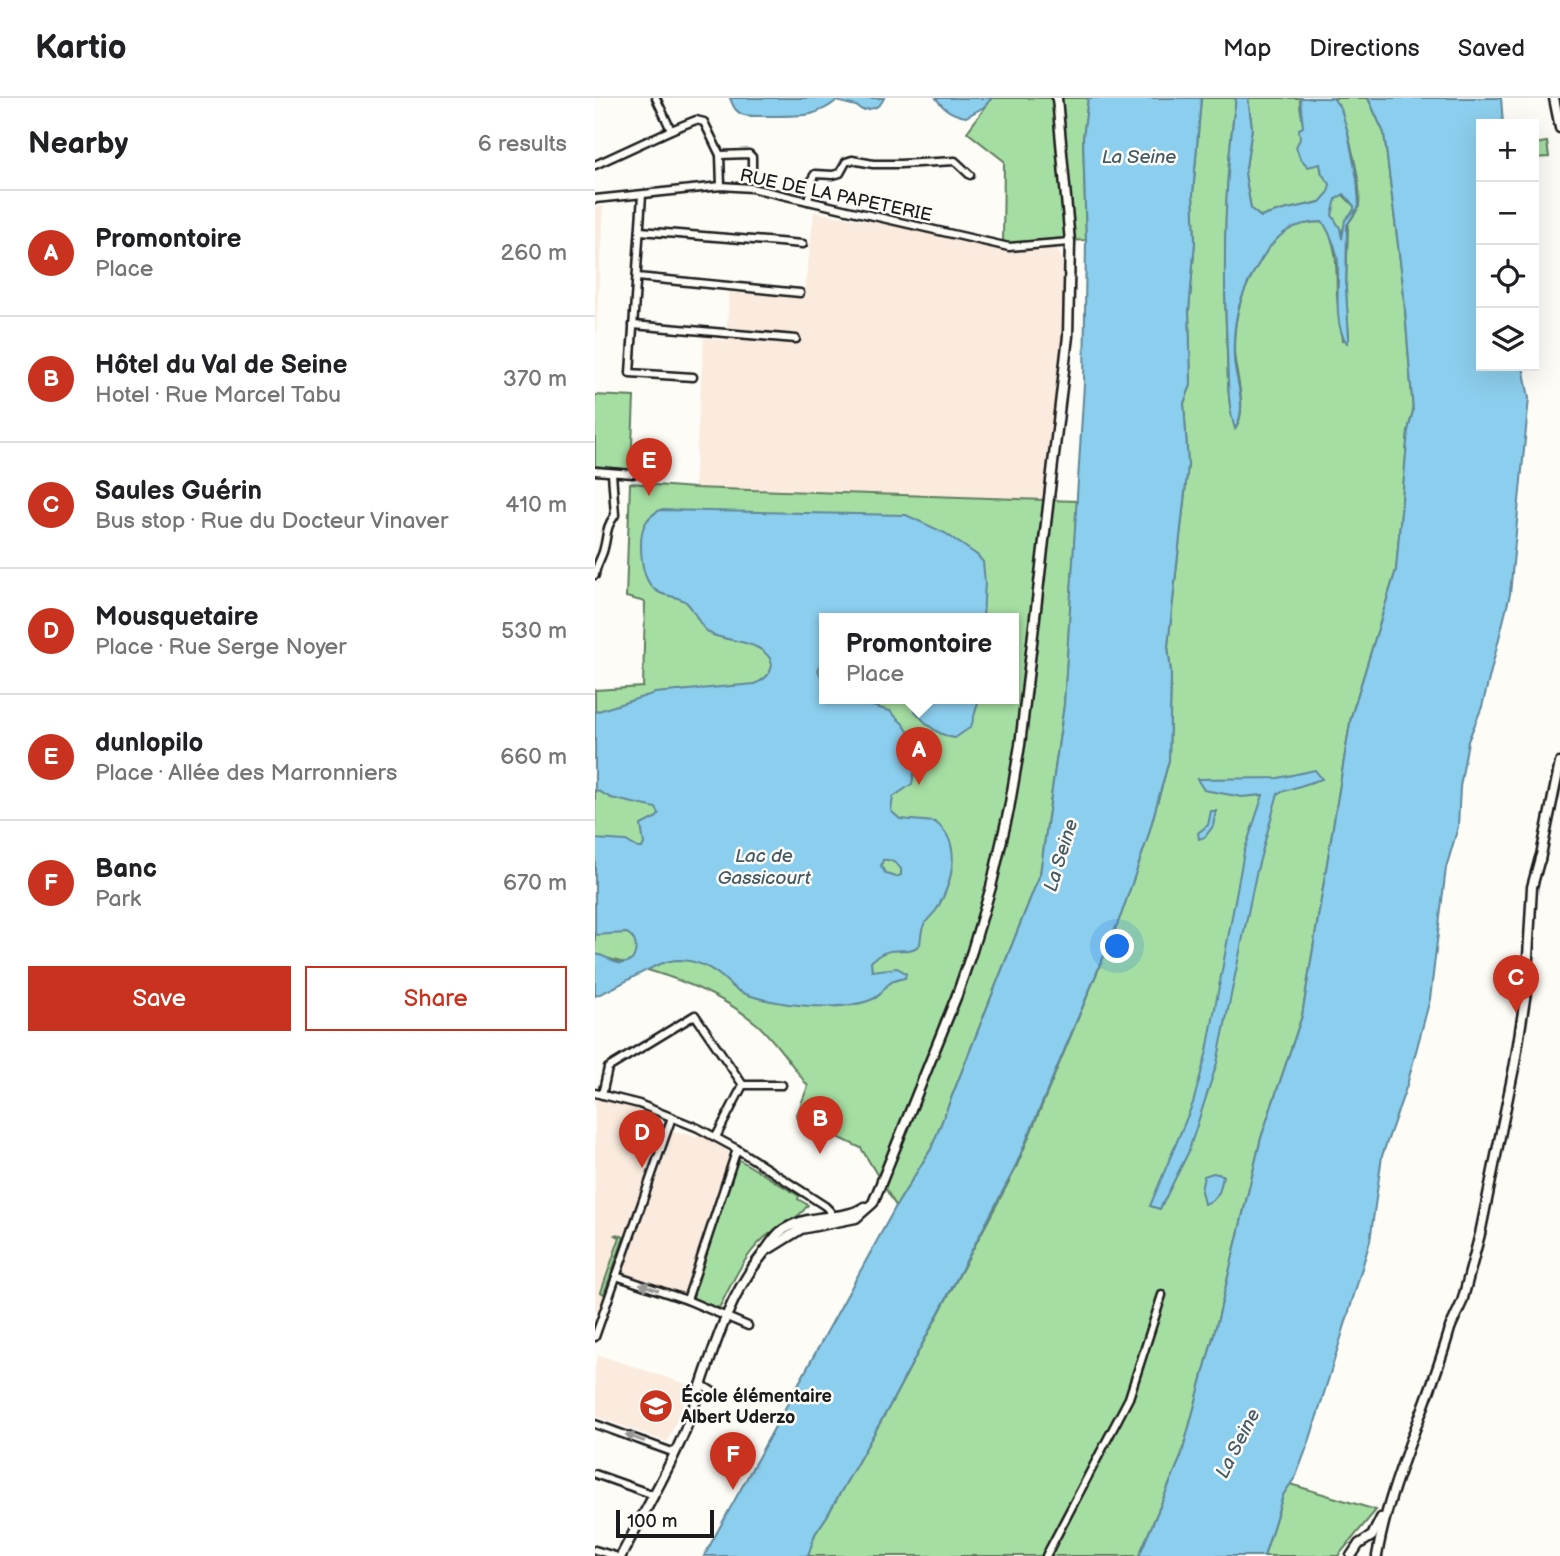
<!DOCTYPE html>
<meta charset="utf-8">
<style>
:root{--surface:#fff;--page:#f2f2f2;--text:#202124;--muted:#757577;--line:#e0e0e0;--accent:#c8321e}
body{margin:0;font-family:"Balsamiq Sans",sans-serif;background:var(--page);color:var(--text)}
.controls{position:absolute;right:21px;top:21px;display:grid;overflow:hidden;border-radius:0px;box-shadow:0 7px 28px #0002}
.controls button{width:63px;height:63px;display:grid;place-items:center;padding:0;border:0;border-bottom:2px solid var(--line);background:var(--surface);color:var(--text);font:35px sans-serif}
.scale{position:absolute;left:21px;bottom:18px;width:98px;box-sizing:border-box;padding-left:7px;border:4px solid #1c1c1c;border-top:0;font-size:19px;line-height:24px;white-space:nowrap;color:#1c1c1c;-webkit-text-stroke:5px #fdfcf7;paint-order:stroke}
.you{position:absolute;left:523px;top:849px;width:24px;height:24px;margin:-18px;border:5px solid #fff;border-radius:50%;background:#1a73e8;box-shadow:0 0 0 10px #1a73e833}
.badge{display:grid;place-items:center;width:46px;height:46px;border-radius:50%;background:var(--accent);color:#fff;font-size:23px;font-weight:700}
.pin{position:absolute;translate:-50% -58px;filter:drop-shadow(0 2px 4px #0008)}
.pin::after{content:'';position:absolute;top:37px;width:24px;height:21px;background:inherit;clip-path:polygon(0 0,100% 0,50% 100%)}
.popup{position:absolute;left:224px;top:515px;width:200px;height:91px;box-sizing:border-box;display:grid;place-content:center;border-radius:0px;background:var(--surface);filter:drop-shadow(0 2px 5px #0005);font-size:23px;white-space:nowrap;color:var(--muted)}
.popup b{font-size:26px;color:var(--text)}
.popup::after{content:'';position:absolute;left:50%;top:100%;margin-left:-14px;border:14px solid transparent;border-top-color:var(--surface)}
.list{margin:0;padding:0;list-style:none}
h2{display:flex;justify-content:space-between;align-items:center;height:91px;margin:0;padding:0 28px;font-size:30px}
h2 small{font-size:23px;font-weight:400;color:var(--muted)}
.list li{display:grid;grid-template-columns:46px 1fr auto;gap:21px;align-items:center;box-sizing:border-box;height:126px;padding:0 28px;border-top:2px solid var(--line)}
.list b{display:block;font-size:26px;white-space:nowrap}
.list p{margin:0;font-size:23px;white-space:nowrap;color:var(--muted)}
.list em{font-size:23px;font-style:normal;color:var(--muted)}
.actions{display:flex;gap:14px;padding:21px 28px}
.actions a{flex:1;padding:16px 0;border:2px solid var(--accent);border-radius:0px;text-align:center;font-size:24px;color:var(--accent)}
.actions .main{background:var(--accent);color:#fff}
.icon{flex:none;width:38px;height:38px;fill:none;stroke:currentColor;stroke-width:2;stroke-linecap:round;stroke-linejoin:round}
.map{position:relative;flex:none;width:965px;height:1458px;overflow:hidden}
header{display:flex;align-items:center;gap:42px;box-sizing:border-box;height:98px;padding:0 35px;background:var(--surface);border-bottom:2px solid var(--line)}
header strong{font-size:33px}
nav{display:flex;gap:38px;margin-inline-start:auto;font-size:24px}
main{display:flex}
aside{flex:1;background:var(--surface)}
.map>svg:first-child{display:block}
</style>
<header>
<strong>Kartio</strong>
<nav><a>Map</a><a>Directions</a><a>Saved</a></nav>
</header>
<main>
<aside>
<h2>Nearby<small>6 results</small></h2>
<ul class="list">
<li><span class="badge">A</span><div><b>Promontoire</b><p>Place</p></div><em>260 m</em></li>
<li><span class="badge">B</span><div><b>Hôtel du Val de Seine</b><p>Hotel · Rue Marcel Tabu</p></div><em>370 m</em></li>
<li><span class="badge">C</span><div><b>Saules Guérin</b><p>Bus stop · Rue du Docteur Vinaver</p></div><em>410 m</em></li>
<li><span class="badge">D</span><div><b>Mousquetaire</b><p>Place · Rue Serge Noyer</p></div><em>530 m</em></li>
<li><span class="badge">E</span><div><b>dunlopilo</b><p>Place · Allée des Marronniers</p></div><em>660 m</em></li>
<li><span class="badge">F</span><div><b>Banc</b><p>Park</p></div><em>670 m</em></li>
</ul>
<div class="actions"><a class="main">Save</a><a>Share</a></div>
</aside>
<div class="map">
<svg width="965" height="1458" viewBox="0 0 965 1458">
<rect width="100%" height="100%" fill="#fdfcf7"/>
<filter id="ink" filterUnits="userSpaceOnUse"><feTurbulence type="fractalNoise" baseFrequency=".0143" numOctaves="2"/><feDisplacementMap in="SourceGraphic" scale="14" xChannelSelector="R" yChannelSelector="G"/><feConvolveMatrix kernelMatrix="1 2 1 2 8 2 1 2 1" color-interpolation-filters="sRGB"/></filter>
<g filter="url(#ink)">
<g fill="#faebde">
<polygon points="8,108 0,259 0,109"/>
<polygon points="219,114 408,146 460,148 469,164 472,212 450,402 99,390 109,239 131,243 134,194 209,201"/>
<polygon points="0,1000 56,1015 65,1021 66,1031 50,1084 5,1214 0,1213"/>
<polygon points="76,1034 109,1039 136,1054 93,1199 25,1177"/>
<polygon points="4,1257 97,1288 72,1344 0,1318 0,1268"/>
</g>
<g fill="#a5dea2" stroke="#607d5f" stroke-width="2" fill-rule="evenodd">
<polygon points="397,0 493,0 488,40 491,142 408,146 409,63 372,34"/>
<path d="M606 0H641C629 84 628 171 632 256 633 279 632 308 641 330 654 308 639 275 639 251 639 214 648 190 667 160 683 134 698 124 729 124 744 152 741 169 742 198 743 213 746 227 748 242L754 241 751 191 753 128 748 131 747 142 745 130 725 104C705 109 686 111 666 119L656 111 650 76 657 30 653 0H705C704 10 708 19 708 29L705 31V41L725 65 727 76 759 108V112L751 122 753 126C756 121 763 113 764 107 767 84 751 19 738 0H773L789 35 808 187 818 313 813 333 801 472 756 619 707 918 666 1040 623 1221 586 1359 544 1458H213L220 1436 232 1418 294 1309 420 1072 526 817 552 742 574 662 576 575 573 548 593 367 589 305 596 287 594 213 600 143 598 96Z"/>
<polygon points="952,44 954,59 939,60 939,46"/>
<polygon points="0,297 39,299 36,372 0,368"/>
<path d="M35 385 99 390 482 403 469 607 445 776 336 1051 301 1108 266 1050 201 1019 213 988C198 969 180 942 162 926 115 887 58 873 0 857V592L48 589 50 504 31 499ZM230 521H418V601H230Z"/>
<path d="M143 1061 204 1098 203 1101 213 1107C202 1123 184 1128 169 1140 148 1159 137 1185 124 1210L93 1200Z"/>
<polygon points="22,1136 29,1139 9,1196 6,1194 25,1139 20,1137"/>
<polygon points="695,1386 781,1412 743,1458 669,1458 688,1397"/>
</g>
<g fill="#8cceed" stroke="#5f8799" stroke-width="2" fill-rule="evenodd">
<path d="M135 0H289C285 10 277 11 267 12L261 8 241 3C234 9 226 13 216 16 209 18 155 19 149 17 140 14 138 8 135 0Z"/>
<path d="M341 0H397L389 9 371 19C358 17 348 11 341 0Z"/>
<polygon points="493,0 606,0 598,96 600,143 594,213 596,287 589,305 593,367 573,548 576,575 574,662 552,742 526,817 419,1072 294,1309 232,1418 220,1436 213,1458 109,1458 301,1108 336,1051 445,776 469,607 489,286 491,142 488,40"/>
<path d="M641 0H653L657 30 650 76 656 111 666 119C686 111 705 109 725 104L733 95 735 86 727 76 725 66 713 69 705 60 701 49 705 41 704 31 708 29 705 0H738L746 11 753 35 762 81 764 108 752 127 751 191 754 241 752 245C738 228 744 188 743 167 743 153 735 136 728 124 698 124 683 135 667 160 645 195 637 220 639 262 641 284 653 310 640 331 632 306 633 276 632 251 628 168 629 82 641 0ZM749 96 759 108V112L750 122 747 141 745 130 737 117 741 101Z"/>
<polygon points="773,0 906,0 908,26 886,26 886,268 928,268 934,300 915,496 887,609 873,643 865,689 863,729 851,770 835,901 812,987 787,1058 775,1143 753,1217 715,1341 701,1378 688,1397 669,1458 544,1458 586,1359 623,1221 666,1040 707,918 756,619 801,472 813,333 818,313 808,187 789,35"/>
<path d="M65 412 311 417 350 435 382 457 388 464 390 484 388 521H230L229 566 225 568 223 572 229 584 230 601H252L295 613 308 626 321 645 335 653 336 663 319 675 317 686 298 699 296 713 305 721 340 724C369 745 357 785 342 811 338 817 331 822 328 829 326 834 326 840 325 846 313 860 296 843 276 864L277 873 302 870 311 875 310 880C305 881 299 882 295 885 288 889 288 896 280 900 250 915 173 908 144 893 137 889 133 884 127 879 115 869 99 862 83 862 59 863 26 889 0 898V856C14 857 21 872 37 862 43 852 42 841 32 835L0 837V741L31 743 43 750H47L49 746 46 727 62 719 64 716 61 710 16 700 0 691V614L60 595 159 586C173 581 185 567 169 554 156 543 134 543 118 537 103 530 102 514 91 504 83 498 74 499 65 495 48 487 46 464 46 447 46 430 50 420 65 412ZM288 762C295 761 302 765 306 771V777L301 779 291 776 286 768Z"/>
<path d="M312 601H384L376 629 360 640C339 637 323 619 312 601Z"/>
<polygon points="720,672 727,681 683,695 661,776 622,965 593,1055 565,1111 555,1108 598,1005 612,953 649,754 668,697 647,699 609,692 602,681 683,680"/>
<polygon points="616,713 621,713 618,728 610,739 604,741 603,735 613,727"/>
<path d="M618 1075 628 1077C626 1091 624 1102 609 1106L606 1093 609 1078Z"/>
</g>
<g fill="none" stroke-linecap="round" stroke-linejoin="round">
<g stroke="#1c1c1c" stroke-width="11">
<g id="street">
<polyline points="61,0 76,32 101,22 109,24 125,57 126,88"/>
<polyline points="125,57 154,56 157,59 157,70"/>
<polyline points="0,67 76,32"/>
<polyline points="47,97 35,275 98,279"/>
<polyline points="0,101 126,88 156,90 414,149 475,144"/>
<polyline points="213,103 218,79 220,76 238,77 245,75 251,64 257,62 278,66 305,66 360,63 375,77"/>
<polyline points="45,133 208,146"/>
<polyline points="42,179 205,195"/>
<polyline points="38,227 201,241"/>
<polyline points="0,373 38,376"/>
<path d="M0 477C1 466 7 460 9 450 13 435 10 431 20 417L17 375"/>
<polyline points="148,987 187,987"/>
<polyline points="0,995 44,1006 103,1030 142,1051 230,1108 235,1113 237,1122"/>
<polyline points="7,997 13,970 100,917 148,987 121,1039"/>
<polyline points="21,1178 92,1202 153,1228"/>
<polyline points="92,1202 142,1051"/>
<polyline points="0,1239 77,1019"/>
<polyline points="106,1286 123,1297"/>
<polyline points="0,1326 80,1355"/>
<polyline points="0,1376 59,1397"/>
<polyline points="0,1452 20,1458"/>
<polyline points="451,1458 534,1300 567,1197"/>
</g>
</g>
<g stroke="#1c1c1c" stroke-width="13">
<g id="secondary">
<polyline points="959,0 965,30"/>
<polyline points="945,762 965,665"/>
<polyline points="169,1154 206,1131 261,1120 278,1105 362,897 377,853 396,789 414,711 425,647 473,238 475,144 462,0"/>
<polyline points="855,1230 867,1204 885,1136 920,965 931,894 937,789 945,760"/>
<path d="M26 1458C47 1418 71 1378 89 1335 113 1275 126 1207 168 1156 173 1149 178 1141 184 1135 212 1113 247 1124 269 1109"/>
<polyline points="756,1458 764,1446 777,1438 786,1420"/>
<path d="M782 1458C795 1379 835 1305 856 1227"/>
</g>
</g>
<use href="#street" stroke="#fdfcf7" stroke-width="6"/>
<use href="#secondary" stroke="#fdfcf7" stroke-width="8"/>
</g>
<defs><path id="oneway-solid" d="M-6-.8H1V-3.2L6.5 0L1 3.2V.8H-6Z" transform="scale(1.75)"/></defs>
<g fill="#989794">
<use href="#oneway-solid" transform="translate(54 1189) rotate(-161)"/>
<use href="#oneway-solid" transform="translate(40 1340) rotate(-160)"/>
</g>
</g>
<defs>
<g id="school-disc" transform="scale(1.75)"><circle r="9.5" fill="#c8321e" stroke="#fdfcf7"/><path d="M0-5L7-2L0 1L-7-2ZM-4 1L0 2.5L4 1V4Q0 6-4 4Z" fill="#fff"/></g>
</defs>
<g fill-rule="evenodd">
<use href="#school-disc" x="61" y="1308"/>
</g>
<g text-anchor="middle" stroke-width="5" stroke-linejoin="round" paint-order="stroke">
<g font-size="18" fill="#1c1c1c" stroke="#fdfcf7">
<text transform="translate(241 97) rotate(12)" y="6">RUE DE LA PAPETERIE</text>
</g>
<g font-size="18" font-weight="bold" fill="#1c1c1c" stroke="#fdfcf7" text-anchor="start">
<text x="86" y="1304">École élémentaire<tspan x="86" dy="21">Albert Uderzo</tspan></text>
</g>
<g font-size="19" font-style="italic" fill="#435a65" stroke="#fdfcf7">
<text x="544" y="65">La Seine</text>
<text x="169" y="764">Lac de<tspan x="169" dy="22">Gassicourt</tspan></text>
<text transform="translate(465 757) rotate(-73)" y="7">La Seine</text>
<text transform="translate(642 1345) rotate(-63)" y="7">La Seine</text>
</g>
</g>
</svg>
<div class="controls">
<button>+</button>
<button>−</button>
<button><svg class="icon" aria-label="locate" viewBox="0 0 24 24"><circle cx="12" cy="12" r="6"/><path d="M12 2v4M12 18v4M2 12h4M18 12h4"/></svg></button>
<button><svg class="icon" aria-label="layers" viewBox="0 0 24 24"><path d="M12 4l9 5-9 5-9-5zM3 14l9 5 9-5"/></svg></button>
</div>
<div class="scale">100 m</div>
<div class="you"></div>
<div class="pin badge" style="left:324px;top:687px">A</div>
<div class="popup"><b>Promontoire</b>Place</div>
<div class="pin badge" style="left:225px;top:1056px">B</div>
<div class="pin badge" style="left:921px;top:915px">C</div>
<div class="pin badge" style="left:47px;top:1070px">D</div>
<div class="pin badge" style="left:54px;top:398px">E</div>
<div class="pin badge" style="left:138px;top:1392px">F</div>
</div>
</main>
